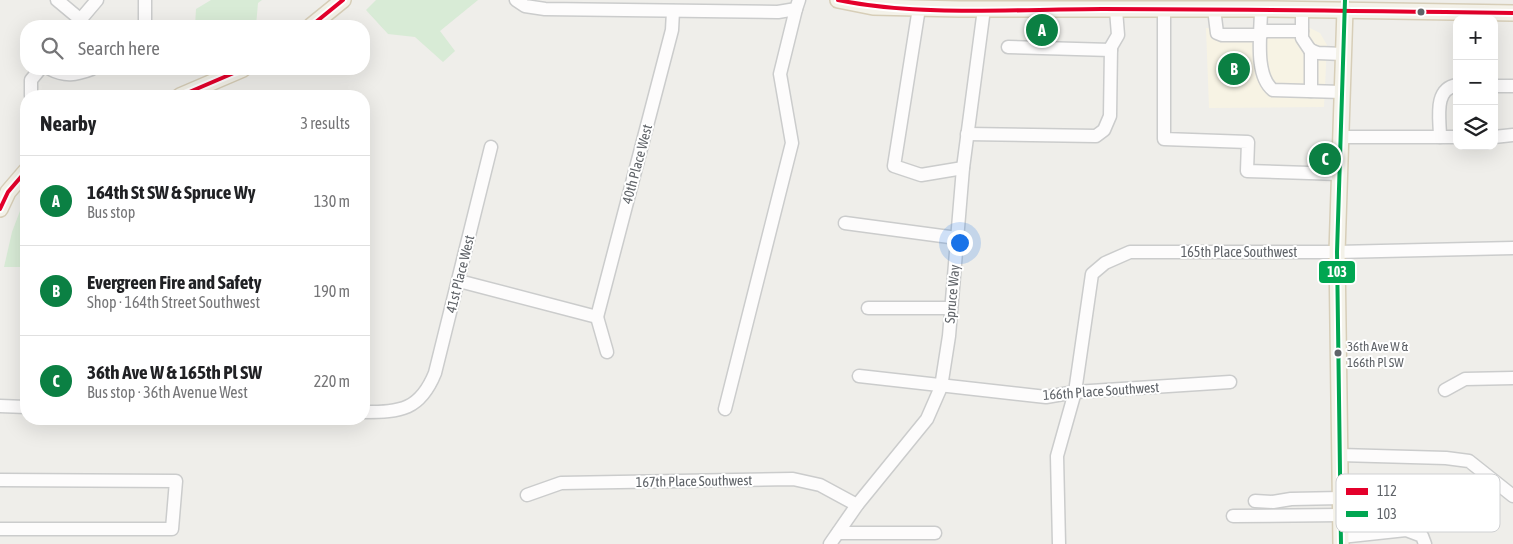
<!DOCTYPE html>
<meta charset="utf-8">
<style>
:root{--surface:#fff;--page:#f2f2f2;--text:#202124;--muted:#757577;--line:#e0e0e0;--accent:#0b8043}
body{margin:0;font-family:"Asap Condensed",sans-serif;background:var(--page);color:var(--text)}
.controls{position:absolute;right:15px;top:15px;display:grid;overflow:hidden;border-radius:10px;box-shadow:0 5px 20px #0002}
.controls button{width:45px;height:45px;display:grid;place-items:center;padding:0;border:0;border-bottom:1px solid var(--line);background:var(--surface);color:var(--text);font:25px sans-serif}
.you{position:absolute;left:959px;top:242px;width:18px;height:18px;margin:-12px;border:4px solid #fff;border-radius:50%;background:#1a73e8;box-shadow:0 0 0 8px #1a73e833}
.badge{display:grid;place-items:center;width:32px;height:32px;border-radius:50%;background:var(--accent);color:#fff;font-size:16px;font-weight:700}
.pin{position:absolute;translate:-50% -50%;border:2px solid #fff;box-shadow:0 1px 5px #0006}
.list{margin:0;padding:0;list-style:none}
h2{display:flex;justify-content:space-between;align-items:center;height:65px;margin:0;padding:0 20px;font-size:21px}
h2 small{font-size:16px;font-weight:400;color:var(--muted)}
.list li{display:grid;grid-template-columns:32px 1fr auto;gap:15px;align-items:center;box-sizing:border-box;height:90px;padding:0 20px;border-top:1px solid var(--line)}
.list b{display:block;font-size:19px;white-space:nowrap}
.list p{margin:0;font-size:16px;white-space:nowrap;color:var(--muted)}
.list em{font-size:16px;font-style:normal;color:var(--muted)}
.icon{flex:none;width:28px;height:28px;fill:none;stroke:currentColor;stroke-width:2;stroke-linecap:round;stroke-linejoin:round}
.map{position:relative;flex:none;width:1513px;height:544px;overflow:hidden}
.search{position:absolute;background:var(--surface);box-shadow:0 5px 20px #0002;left:20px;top:20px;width:350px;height:55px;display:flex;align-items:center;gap:12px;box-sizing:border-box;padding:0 18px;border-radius:20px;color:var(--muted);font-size:19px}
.panel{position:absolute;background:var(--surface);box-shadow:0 5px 20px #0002;left:20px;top:90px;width:350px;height:335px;border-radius:20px}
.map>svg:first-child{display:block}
</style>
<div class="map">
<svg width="1513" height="544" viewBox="0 0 1513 544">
<rect width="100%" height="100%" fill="#efeeea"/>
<polygon fill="#f7f3e4" points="1206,28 1310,28 1320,33 1327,45 1324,107 1209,108"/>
<g fill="#d8ebd6">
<polygon points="211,0 262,0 258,3 256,26 195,26 196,9"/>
<polygon points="376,0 478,0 440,31 455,51 443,62 415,37 388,34 366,10"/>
<polygon points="26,195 26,267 4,267 12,232"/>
</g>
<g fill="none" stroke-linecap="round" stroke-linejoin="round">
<g stroke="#cbcccc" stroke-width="15">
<g id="minor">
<polyline points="57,0 81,20"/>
<polyline points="145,0 145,26"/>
<polyline points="516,0 525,6 545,9 778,12 796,9 799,0"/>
<polyline points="919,8 894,166 921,175 963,168"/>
<polyline points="1164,9 1164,139 1248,142 1247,171 1340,174"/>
<polyline points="1214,9 1217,33 1222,35 1261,35"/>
<path d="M1261 9C1261 32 1254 75 1273 90L1342 92"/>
<polyline points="1302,9 1302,38 1310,50 1318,53 1343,54"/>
<polyline points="75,26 97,0"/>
<polyline points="1261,31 1302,31"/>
<polyline points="1008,47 1111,50"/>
<polyline points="1311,50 1311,91"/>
<path d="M50 69C65 77 76 75 92 69"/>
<polyline points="1494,86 1513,86"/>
<polyline points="31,96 31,80 40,69"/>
<polyline points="967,134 1096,136 1104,130 1110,116 1111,47 1118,35 1116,10"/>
<polyline points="1341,137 1457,137"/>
<path d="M1440 137C1440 119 1433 89 1457 85"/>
<polyline points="1494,137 1513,135"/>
<polyline points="845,223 957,238"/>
<polyline points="459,281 597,317"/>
<polyline points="868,308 951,308"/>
<polyline points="597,317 672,30 673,11"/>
<polyline points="597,317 607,352"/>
<polyline points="859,376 1046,397 1075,392 1230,382"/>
<polyline points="1445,390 1465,379 1513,378"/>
<polyline points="0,406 26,407"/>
<polyline points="725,409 792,143 780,74 796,9"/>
<path d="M364 412C401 412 420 410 435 373L491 147"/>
<polyline points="1340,455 1446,458 1469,461 1513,496"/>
<polyline points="0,480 176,481 172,529 0,529"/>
<polyline points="527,495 561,483 793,479 820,485 857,505"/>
<polyline points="1255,501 1273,502 1291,499 1341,498"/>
<polyline points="1233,516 1341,515"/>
<polyline points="838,533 935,533"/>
<polyline points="1341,537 1406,530 1422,536 1425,544"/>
<polyline points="830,544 857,505 927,419 941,387 949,336 963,168 984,9"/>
<polyline points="1059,544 1057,456 1075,392 1092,274 1105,263 1130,252 1337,252 1513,248"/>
</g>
</g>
<g stroke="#d7ceb8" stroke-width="18">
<g id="major">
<polyline points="838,0 873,7 959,9 1272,9 1513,13"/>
<polyline points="311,26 343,0"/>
<polyline points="180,96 243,69"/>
<polyline points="0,209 8,192 26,171"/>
<polyline points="1341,544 1337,252 1345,9"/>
</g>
</g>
<use href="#minor" stroke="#fdfcfc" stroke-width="12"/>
<use href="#major" stroke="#f4f2e9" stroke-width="15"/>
<g stroke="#fff" stroke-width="8">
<g id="bus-1">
<path d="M838 0C921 17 1017 9 1102 9 1239 9 1376 11 1513 13"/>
<polyline points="311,26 343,0"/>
<polyline points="180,96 243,69"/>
<polyline points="0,209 8,192 26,171"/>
</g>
</g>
<g stroke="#fff" stroke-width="8">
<polyline id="bus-2" points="1341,544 1337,252 1345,0"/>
</g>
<use href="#bus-1" stroke="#e4002b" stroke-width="4"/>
<use href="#bus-2" stroke="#00a651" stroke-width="4"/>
</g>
<g fill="#5f6368" stroke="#fff" stroke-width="2">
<circle cx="1421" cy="12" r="4.5"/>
<circle cx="1338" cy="353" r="4.5"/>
</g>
<g text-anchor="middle" stroke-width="4" stroke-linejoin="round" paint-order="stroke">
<g font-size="13" fill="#5f6368" stroke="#fff" text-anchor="start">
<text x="1347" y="351">36th Ave W &amp;<tspan x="1347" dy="16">166th Pl SW</tspan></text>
</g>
<g font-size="14" fill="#5f6368" stroke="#fff">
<text transform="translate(637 164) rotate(-75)" y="5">40th Place West</text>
<text x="1239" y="257">165th Place Southwest</text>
<text transform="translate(460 274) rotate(-76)" y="5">41st Place West</text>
<text transform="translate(952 294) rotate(-85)" y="5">Spruce Way</text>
<text transform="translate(1101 391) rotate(-4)" y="5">166th Place Southwest</text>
<text transform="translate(694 481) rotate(-1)" y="5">167th Place Southwest</text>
</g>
</g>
<rect x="1336" y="474" width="164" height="58" rx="8" fill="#fff" stroke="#cfd0d2" stroke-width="1"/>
<rect x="1346" y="488" width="22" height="7" fill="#e4002b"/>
<rect x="1346" y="511" width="22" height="6" fill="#00a651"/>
<g font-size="14" fill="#5f6368">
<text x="1377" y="496">112</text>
<text x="1377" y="519">103</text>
</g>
<rect stroke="#fff" stroke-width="2" x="1318" y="260" width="38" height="24" rx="5" fill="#00a651"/>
<g font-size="14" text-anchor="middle" font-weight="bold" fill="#fff">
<text x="1337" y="277">103</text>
</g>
</svg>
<div class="controls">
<button>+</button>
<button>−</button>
<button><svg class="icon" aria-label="layers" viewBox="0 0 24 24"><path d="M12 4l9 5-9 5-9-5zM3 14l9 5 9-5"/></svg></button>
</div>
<div class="you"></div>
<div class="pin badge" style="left:1042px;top:30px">A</div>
<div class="pin badge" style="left:1234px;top:69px">B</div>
<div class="pin badge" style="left:1325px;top:159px">C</div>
<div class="search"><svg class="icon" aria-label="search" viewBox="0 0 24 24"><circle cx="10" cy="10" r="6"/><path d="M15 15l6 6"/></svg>Search here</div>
<section class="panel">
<h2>Nearby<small>3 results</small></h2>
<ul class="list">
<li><span class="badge">A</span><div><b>164th St SW &amp; Spruce Wy</b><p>Bus stop</p></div><em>130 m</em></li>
<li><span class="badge">B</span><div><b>Evergreen Fire and Safety</b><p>Shop · 164th Street Southwest</p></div><em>190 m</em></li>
<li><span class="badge">C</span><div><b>36th Ave W &amp; 165th Pl SW</b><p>Bus stop · 36th Avenue West</p></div><em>220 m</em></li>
</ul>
</section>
</div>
